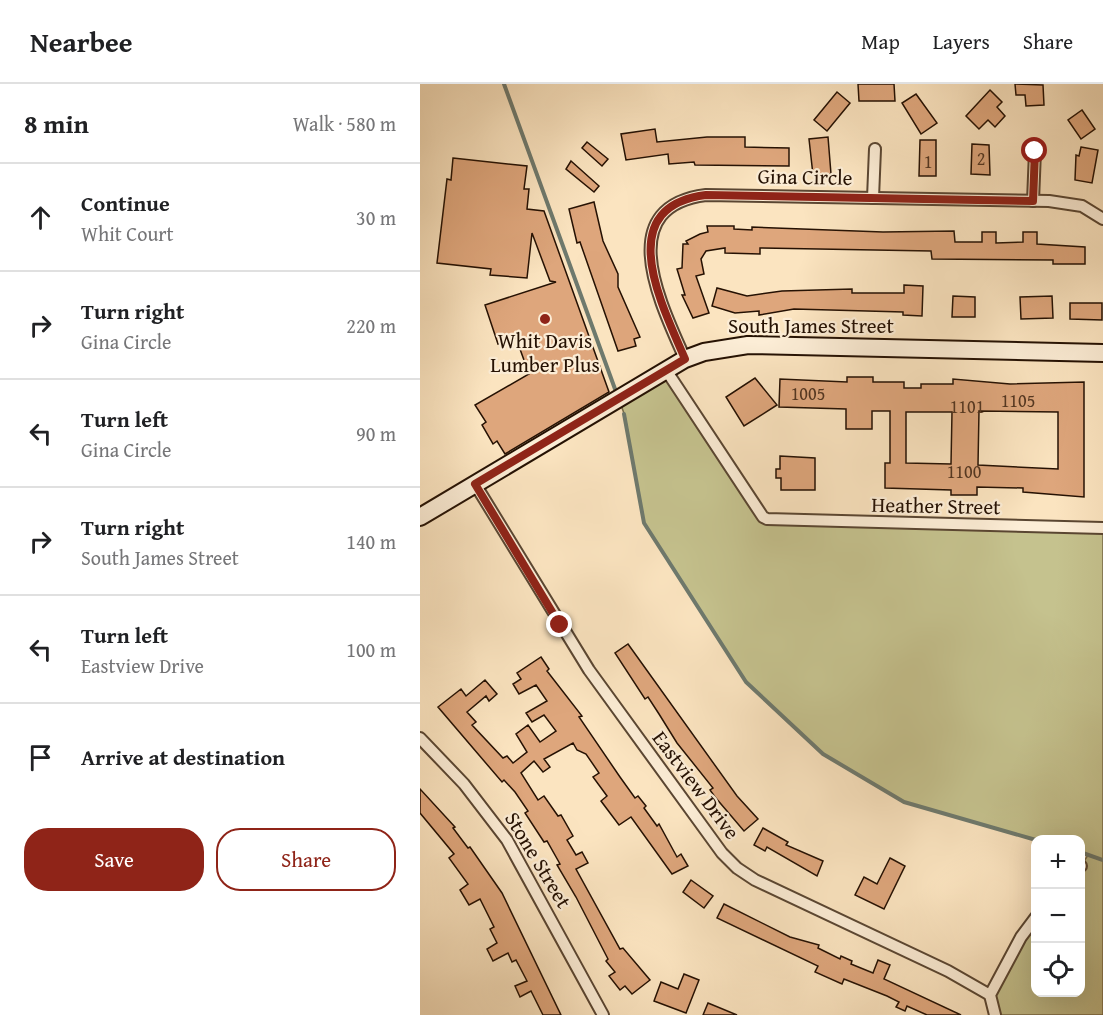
<!DOCTYPE html>
<meta charset="utf-8">
<style>
:root{--surface:#fff;--page:#f6f6f6;--text:#202124;--muted:#757577;--line:#e0e0e0;--accent:#8f2418}
body{margin:0;font-family:"Gentium Book Plus",serif;background:var(--page);color:var(--text)}
.controls{position:absolute;right:18px;bottom:18px;display:grid;overflow:hidden;border-radius:12px;box-shadow:0 6px 24px #0002}
.controls button{width:54px;height:54px;display:grid;place-items:center;padding:0;border:0;border-bottom:2px solid var(--line);background:var(--surface);color:var(--text);font:30px sans-serif}
.stop{position:absolute;width:18px;height:18px;margin:-14px;border:4px solid #8f2418;border-radius:50%;background:#fff}
.stop.end{background:#8f2418;border-color:#fff;box-shadow:0 2px 6px #0008}
.list{margin:0;padding:0;list-style:none}
h2{display:flex;justify-content:space-between;align-items:center;height:78px;margin:0;padding:0 24px;font-size:26px}
h2 small{font-size:20px;font-weight:400;color:var(--muted)}
.list li{display:grid;grid-template-columns:39px 1fr auto;gap:18px;align-items:center;box-sizing:border-box;height:108px;padding:0 24px;border-top:2px solid var(--line)}
.list b{display:block;font-size:22px;white-space:nowrap}
.list p{margin:0;font-size:20px;white-space:nowrap;color:var(--muted)}
.list em{font-size:20px;font-style:normal;color:var(--muted)}
.actions{display:flex;gap:12px;padding:18px 24px}
.actions a{flex:1;padding:14px 0;border:2px solid var(--accent);border-radius:24px;text-align:center;font-size:21px;color:var(--accent)}
.actions .main{background:var(--accent);color:#fff}
.icon{flex:none;width:33px;height:33px;fill:none;stroke:currentColor;stroke-width:2;stroke-linecap:round;stroke-linejoin:round}
.map{position:relative;flex:none;width:683px;height:931px;overflow:hidden}
header{display:flex;align-items:center;gap:36px;box-sizing:border-box;height:84px;padding:0 30px;background:var(--surface);border-bottom:2px solid var(--line)}
header strong{font-size:28px}
nav{display:flex;gap:33px;margin-inline-start:auto;font-size:21px}
main{display:flex}
aside{flex:1;background:var(--surface)}
.map>svg:first-child{display:block}
</style>
<header>
<strong>Nearbee</strong>
<nav><a>Map</a><a>Layers</a><a>Share</a></nav>
</header>
<main>
<aside>
<h2>8 min<small>Walk · 580 m</small></h2>
<ul class="list">
<li><svg class="icon" aria-label="ahead" viewBox="0 0 24 24"><path d="M12 20V5M6 11l6-6 6 6"/></svg><div><b>Continue</b><p>Whit Court</p></div><em>30 m</em></li>
<li><svg class="icon" aria-label="right" viewBox="0 0 24 24"><path d="M7 20v-9h11M14 6l5 5-5 5"/></svg><div><b>Turn right</b><p>Gina Circle</p></div><em>220 m</em></li>
<li><svg class="icon" aria-label="left" viewBox="0 0 24 24"><path d="M17 20v-9H6M10 6l-5 5 5 5"/></svg><div><b>Turn left</b><p>Gina Circle</p></div><em>90 m</em></li>
<li><svg class="icon" aria-label="right" viewBox="0 0 24 24"><path d="M7 20v-9h11M14 6l5 5-5 5"/></svg><div><b>Turn right</b><p>South James Street</p></div><em>140 m</em></li>
<li><svg class="icon" aria-label="left" viewBox="0 0 24 24"><path d="M17 20v-9H6M10 6l-5 5 5 5"/></svg><div><b>Turn left</b><p>Eastview Drive</p></div><em>100 m</em></li>
<li><svg class="icon" aria-label="arrive" viewBox="0 0 24 24"><path d="M6 21V4h12l-3 4 3 4H6"/></svg><div><b>Arrive at destination</b></div></li>
</ul>
<div class="actions"><a class="main">Save</a><a>Share</a></div>
</aside>
<div class="map">
<svg width="683" height="931" viewBox="0 0 683 931">
<rect width="100%" height="100%" fill="#fbe4c0"/>
<filter id="stains"><feTurbulence type="fractalNoise" baseFrequency=".00333" numOctaves="4"/><feColorMatrix values="0 0 0 0 .2 0 0 0 0 .09 0 0 0 0 .02 0 0 0 .5 -.17"/></filter>
<radialGradient id="worn" r=".72"><stop offset=".6" stop-color="#630" stop-opacity="0"/><stop offset="1" stop-color="#630" stop-opacity=".3"/></radialGradient>
<polygon fill="#c5c28e" stroke="#756a48" stroke-width="1.5" points="246,286 343,432 683,444 683,931 575,931 570,911 615,834 616,908 660,908 661,782 668,771 661,768 660,756 615,756 484,718 403,670 326,598 224,439 205,332 198,313"/>
<g fill="none" stroke-linecap="round" stroke-linejoin="round">
<g stroke="#6e796d" stroke-width="4">
<polyline points="84,0 195,305"/>
<polyline points="204,330 224,439 326,598 403,670 484,718 616,756"/>
<polyline points="660,768 683,776"/>
</g>
</g>
<g fill="#dea67c" stroke="#251103" stroke-width="1.5" fill-rule="evenodd">
<polygon points="438,0 474,0 475,17 439,17"/>
<polygon points="595,0 623,1 624,21 606,22 605,11 596,11"/>
<polygon points="570,6 582,18 577,23 585,32 575,43 568,36 559,45 546,32"/>
<polygon points="417,8 430,19 407,47 394,36"/>
<polygon points="496,10 517,39 501,50 482,19"/>
<polygon points="662,26 675,45 661,55 648,36"/>
<polygon points="235,45 237,58 287,53 325,53 325,63 369,64 369,82 275,81 274,78 249,80 248,70 206,76 201,50"/>
<polygon points="408,53 411,90 393,91 389,55"/>
<polygon points="500,56 516,56 516,92 499,92"/>
<polygon points="167,58 188,75 182,82 162,64"/>
<polygon points="552,60 569,61 570,91 551,90"/>
<polygon points="661,63 678,66 672,99 655,96 656,71 659,72"/>
<polygon points="33,74 107,82 104,105 109,105 107,125 124,127 189,308 85,370 77,357 73,360 62,341 66,338 55,321 109,290 96,254 78,260 65,221 136,198 130,197 112,149 107,194 70,191 71,185 17,179 27,95 31,96"/>
<polygon points="151,77 179,102 174,108 146,85"/>
<polygon points="174,118 183,157 198,190 198,203 220,253 214,255 216,262 198,267 160,158 157,159 149,125"/>
<polygon points="287,142 314,142 314,145 332,146 332,143 463,148 534,147 535,158 562,158 562,148 576,148 576,159 603,158 603,148 617,148 617,160 665,163 665,180 633,180 633,176 512,175 511,167 340,164 340,170 305,169 305,164 286,167 281,175 284,190 276,192 289,229 273,234 262,211 265,211 257,185 262,184 263,160 268,160 266,157 280,150 288,148"/>
<polygon points="484,201 503,202 502,232 483,231 483,228 374,225 339,231 339,227 315,229 292,222 297,204 327,212 362,207 432,205 432,209 484,209"/>
<polygon points="533,212 555,213 555,233 532,233"/>
<polygon points="632,212 633,234 601,235 600,213"/>
<polygon points="650,219 682,219 682,236 650,235"/>
<path d="M427 293H453V298H484V304H501V300H533V295L590 300 664 298V413L603 408V404L557 403V411H531V406L465 404V379H470V327H452V345H426V325L359 323 360 295 427 298ZM559 327 638 328V385L558 381ZM486 328H532L531 380 486 379Z"/>
<polygon points="335,294 357,321 324,342 306,313"/>
<polygon points="360,372 395,374 395,406 361,406 361,394 356,394 356,385 360,385"/>
<polygon points="208,560 317,712 338,735 324,747 295,713 290,706 293,704 257,659 239,630 228,613 225,615 195,569"/>
<polygon points="121,573 129,585 127,587 162,632 159,633 200,693 215,714 218,712 226,722 224,724 237,742 239,740 257,773 261,770 268,782 252,790 211,733 199,741 181,717 187,712 173,693 179,689 166,670 157,666 153,659 124,675 130,683 123,688 114,677 101,689 118,716 124,712 138,732 141,731 153,752 147,756 156,771 162,768 168,779 156,785 200,865 203,864 230,896 212,910 205,902 200,906 189,892 195,888 186,877 188,875 156,813 137,781 140,780 127,757 124,758 105,729 108,727 95,708 84,696 82,698 18,623 41,605 46,612 65,596 77,610 69,617 66,612 47,628 56,638 52,641 83,674 87,672 93,679 107,668 96,650 108,641 120,658 136,647 124,631 112,638 106,629 127,617 116,601 99,610 93,600 101,595 97,589"/>
<polygon points="0,705 35,743 33,744 48,764 50,763 82,809 141,931 123,931 111,907 100,913 95,902 107,897 96,876 92,878 88,869 73,877 67,865 77,859 70,845 74,843 60,815 49,821 40,806 48,800 29,774 34,770 0,729"/>
<polygon points="343,744 368,758 366,761 403,777 397,792 347,763 345,767 334,761"/>
<polygon points="470,774 485,782 464,825 435,811 444,793 457,800"/>
<polygon points="271,796 293,812 284,824 263,808"/>
<polygon points="304,820 370,853 399,861 398,864 420,875 421,872 432,877 431,880 453,889 458,876 470,881 464,895 541,931 507,931 487,922 485,927 476,923 479,918 467,912 424,895 422,900 395,888 398,882 297,834"/>
<polygon points="264,890 279,896 266,929 234,917 241,898 258,905"/>
<polygon points="288,919 317,931 283,931"/>
</g>
<g fill="none" stroke-linecap="round" stroke-linejoin="round">
<g stroke="#5a4632" stroke-width="14">
<g id="street">
<polyline points="453,114 455,65"/>
<polyline points="613,117 615,67"/>
<path d="M265 275C242 222 191 123 286 111L629 117 662 122 683 135"/>
<polyline points="246,286 343,433 347,435 683,444"/>
<polyline points="55,400 169,586 302,769 317,784 335,796 528,887 570,911"/>
<polyline points="0,654 44,700 87,756 183,931"/>
<polyline points="660,782 661,782"/>
<polyline points="575,931 570,911 601,853 616,833"/>
</g>
</g>
<g stroke="#251103" stroke-width="20">
<polyline id="secondary" points="0,433 265,275 284,268 328,261 683,269"/>
</g>
<use href="#street" stroke="#fcedd6" stroke-width="10"/>
<use href="#secondary" stroke="#fcedd6" stroke-width="16"/>
</g>
<g fill="none" stroke-linecap="round" stroke-linejoin="round">
<path stroke="#8f2418" stroke-width="8" d="M140 541 55 400 265 275C242 221 191 123 286 111L613 117 615 67"/>
</g>
<circle fill="#8f2418" stroke="#fcedd6" stroke-width="2" cx="125" cy="235" r="6"/>
<g text-anchor="middle" stroke-width="4.5" stroke-linejoin="round" paint-order="stroke">
<g font-size="18" fill="#533621">
<text x="561" y="81">2</text>
<text x="508" y="84">1</text>
<text x="388" y="316">1005</text>
<text x="598" y="323">1105</text>
<text x="547" y="329">1101</text>
<text x="544" y="394">1100</text>
</g>
<g font-size="21" fill="#251103" stroke="#fcedd6">
<text transform="translate(385 93) rotate(1)" y="7">Gina Circle</text>
<text x="391" y="249">South James Street</text>
<text transform="translate(516 422) rotate(1)" y="7">Heather Street</text>
<text transform="translate(276 701) rotate(53)" y="7">Eastview Drive</text>
<text transform="translate(118 776) rotate(59)" y="7">Stone Street</text>
</g>
<g font-size="21" fill="#251103" stroke="#fcedd6">
<text x="125" y="264">Whit Davis<tspan x="125" dy="24">Lumber Plus</tspan></text>
</g>
</g>
<rect width="100%" height="100%" filter="url(#stains)"/>
<rect width="100%" height="100%" fill="url(#worn)"/>
</svg>
<div class="controls">
<button>+</button>
<button>−</button>
<button><svg class="icon" aria-label="locate" viewBox="0 0 24 24"><circle cx="12" cy="12" r="6"/><path d="M12 2v4M12 18v4M2 12h4M18 12h4"/></svg></button>
</div>
<div class="stop" style="left:615px;top:67px"></div>
<div class="stop end" style="left:140px;top:541px"></div>
</div>
</main>
